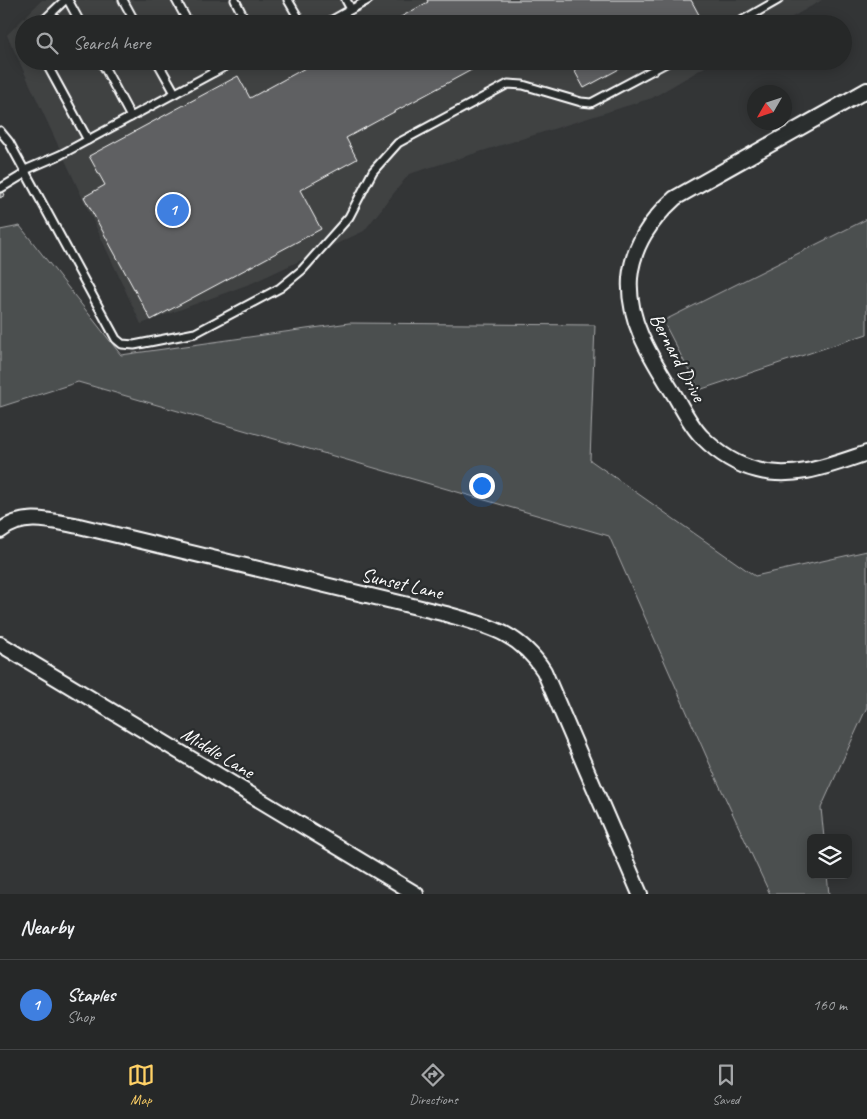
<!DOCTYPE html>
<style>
:root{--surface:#262828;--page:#323434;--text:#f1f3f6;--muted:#a4a6a8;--line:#424445;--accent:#ffd166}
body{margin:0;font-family:Caveat,sans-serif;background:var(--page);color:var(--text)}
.controls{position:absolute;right:15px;bottom:15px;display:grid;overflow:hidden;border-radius:8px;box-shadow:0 2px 12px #0003}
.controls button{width:45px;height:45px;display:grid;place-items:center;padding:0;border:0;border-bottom:1px solid var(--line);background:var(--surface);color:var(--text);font:25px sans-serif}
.compass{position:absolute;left:747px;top:85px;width:45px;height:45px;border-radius:50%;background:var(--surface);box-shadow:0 2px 12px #0003;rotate:231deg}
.you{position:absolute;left:481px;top:485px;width:18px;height:18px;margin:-12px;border:4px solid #fff;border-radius:50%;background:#1a73e8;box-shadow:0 0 0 8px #1a73e833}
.badge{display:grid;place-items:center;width:32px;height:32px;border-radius:50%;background:var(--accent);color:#fff;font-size:16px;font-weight:700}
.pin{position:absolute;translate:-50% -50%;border:2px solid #fff;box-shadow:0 1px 5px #0006}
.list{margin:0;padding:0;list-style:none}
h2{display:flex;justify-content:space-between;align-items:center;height:65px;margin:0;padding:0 20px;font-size:21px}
h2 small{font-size:16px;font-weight:400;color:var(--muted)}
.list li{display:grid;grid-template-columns:32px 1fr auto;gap:15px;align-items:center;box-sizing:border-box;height:90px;padding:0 20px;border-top:1px solid var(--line)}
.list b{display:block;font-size:19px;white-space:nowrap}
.list p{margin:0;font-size:16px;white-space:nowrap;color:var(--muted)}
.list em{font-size:16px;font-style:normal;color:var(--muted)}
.icon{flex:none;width:28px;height:28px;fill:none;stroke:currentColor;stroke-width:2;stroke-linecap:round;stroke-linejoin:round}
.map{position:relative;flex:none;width:867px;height:894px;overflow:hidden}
.search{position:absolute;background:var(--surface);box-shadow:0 2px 12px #0003;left:15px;right:15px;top:15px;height:55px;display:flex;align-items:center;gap:12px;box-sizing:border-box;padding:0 18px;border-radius:28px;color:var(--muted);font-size:19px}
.sheet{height:155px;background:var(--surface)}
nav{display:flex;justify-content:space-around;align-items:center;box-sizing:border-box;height:70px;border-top:1px solid var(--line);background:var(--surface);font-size:14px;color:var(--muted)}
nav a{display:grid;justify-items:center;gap:2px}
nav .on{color:var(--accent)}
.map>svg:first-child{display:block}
</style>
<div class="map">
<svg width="867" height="894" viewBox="0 0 867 894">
<rect width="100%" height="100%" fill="#333536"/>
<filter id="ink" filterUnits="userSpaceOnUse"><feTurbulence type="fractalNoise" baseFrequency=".02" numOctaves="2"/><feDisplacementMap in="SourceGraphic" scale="10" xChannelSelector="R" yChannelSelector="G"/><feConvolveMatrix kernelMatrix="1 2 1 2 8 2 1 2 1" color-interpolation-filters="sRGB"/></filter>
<g filter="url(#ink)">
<polygon fill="#404243" points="42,0 822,0 780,24 24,24 24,61 715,61 652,98 409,174 364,231 252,283 141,324 7,35"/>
<g fill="#4c4f50" stroke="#a6a7a8">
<polygon points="867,219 867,334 699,390 663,321"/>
<polygon points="20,226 121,355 349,323 595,325 590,460 755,576 867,551 867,707 821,808 824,838 811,838 811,875 827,875 829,894 770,894 716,778 609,536 78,382 0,407 0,230"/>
</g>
<g fill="#5f6162" stroke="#fff">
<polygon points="427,0 691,0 704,24 388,24 428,2"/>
<polygon points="318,61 488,61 346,138 357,159 300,190 321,229 151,320 84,197 105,185 89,156 238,76 250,98"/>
<polygon points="569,61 634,61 584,88"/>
<polygon points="0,186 5,195 0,198"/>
</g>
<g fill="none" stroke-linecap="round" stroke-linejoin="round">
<g stroke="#fff" stroke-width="11">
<g id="service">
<polyline points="68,0 81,24"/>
<polyline points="123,0 136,24"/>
<polyline points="176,0 189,24"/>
<polyline points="235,0 247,24"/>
<polyline points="288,0 302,24"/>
<polyline points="346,0 351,9"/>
<polyline points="40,24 65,0"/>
<polyline points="325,24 368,0"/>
<polyline points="736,24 778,0"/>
<polyline points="45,61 88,140"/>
<polyline points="101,61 131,117"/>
<polyline points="157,61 175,93"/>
<polyline points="209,61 214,72"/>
<polyline points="0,131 9,142 116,339 122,344 134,345 195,333 280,288 302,270 349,217 373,171 398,143 508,84 523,85 581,102 591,103 670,61"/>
<polyline points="25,170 60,155 235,61"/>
<polyline points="1,188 26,173"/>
</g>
</g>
<g stroke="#fff" stroke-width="18">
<g id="minor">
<path d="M867 90 675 198C651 220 633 245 630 278 627 323 653 360 675 396 683 410 691 426 702 437 717 452 736 465 757 470 795 480 831 465 867 453"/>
<path d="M0 531C23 512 52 521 79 526L446 614C488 626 519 632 544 671L640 894"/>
<polyline points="0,644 416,894"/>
</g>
</g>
<use href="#service" stroke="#2a2d2e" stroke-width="7"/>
<use href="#minor" stroke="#2a2d2e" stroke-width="14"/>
</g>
</g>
<g text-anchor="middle" stroke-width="4.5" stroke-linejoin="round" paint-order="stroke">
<g font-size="20" fill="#fff" stroke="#2a2d2e">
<text transform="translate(678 357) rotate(62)" y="7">Bernard Drive</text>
<text transform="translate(402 583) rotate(13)" y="7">Sunset Lane</text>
<text transform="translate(218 752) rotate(31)" y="7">Middle Lane</text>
</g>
</g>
</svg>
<div class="controls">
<button><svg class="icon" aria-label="layers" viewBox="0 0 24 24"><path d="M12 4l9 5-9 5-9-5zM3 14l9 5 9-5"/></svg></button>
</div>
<svg class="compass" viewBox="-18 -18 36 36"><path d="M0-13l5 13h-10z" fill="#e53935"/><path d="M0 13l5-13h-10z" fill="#a4a6a8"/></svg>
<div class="you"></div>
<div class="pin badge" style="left:173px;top:210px;background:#3f7fe0">1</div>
<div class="search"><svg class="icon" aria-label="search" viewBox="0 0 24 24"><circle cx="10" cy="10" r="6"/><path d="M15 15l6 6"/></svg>Search here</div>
</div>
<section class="sheet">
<h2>Nearby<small></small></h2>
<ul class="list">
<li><span class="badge" style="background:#3f7fe0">1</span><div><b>Staples</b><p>Shop</p></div><em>160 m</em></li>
</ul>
</section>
<nav>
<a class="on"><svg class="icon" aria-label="map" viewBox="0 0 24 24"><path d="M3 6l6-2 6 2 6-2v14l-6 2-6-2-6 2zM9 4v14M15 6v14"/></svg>Map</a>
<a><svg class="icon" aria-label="directions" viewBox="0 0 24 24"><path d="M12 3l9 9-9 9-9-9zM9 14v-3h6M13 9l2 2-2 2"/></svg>Directions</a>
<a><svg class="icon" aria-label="saved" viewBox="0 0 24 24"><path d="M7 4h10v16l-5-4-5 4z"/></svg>Saved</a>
</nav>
